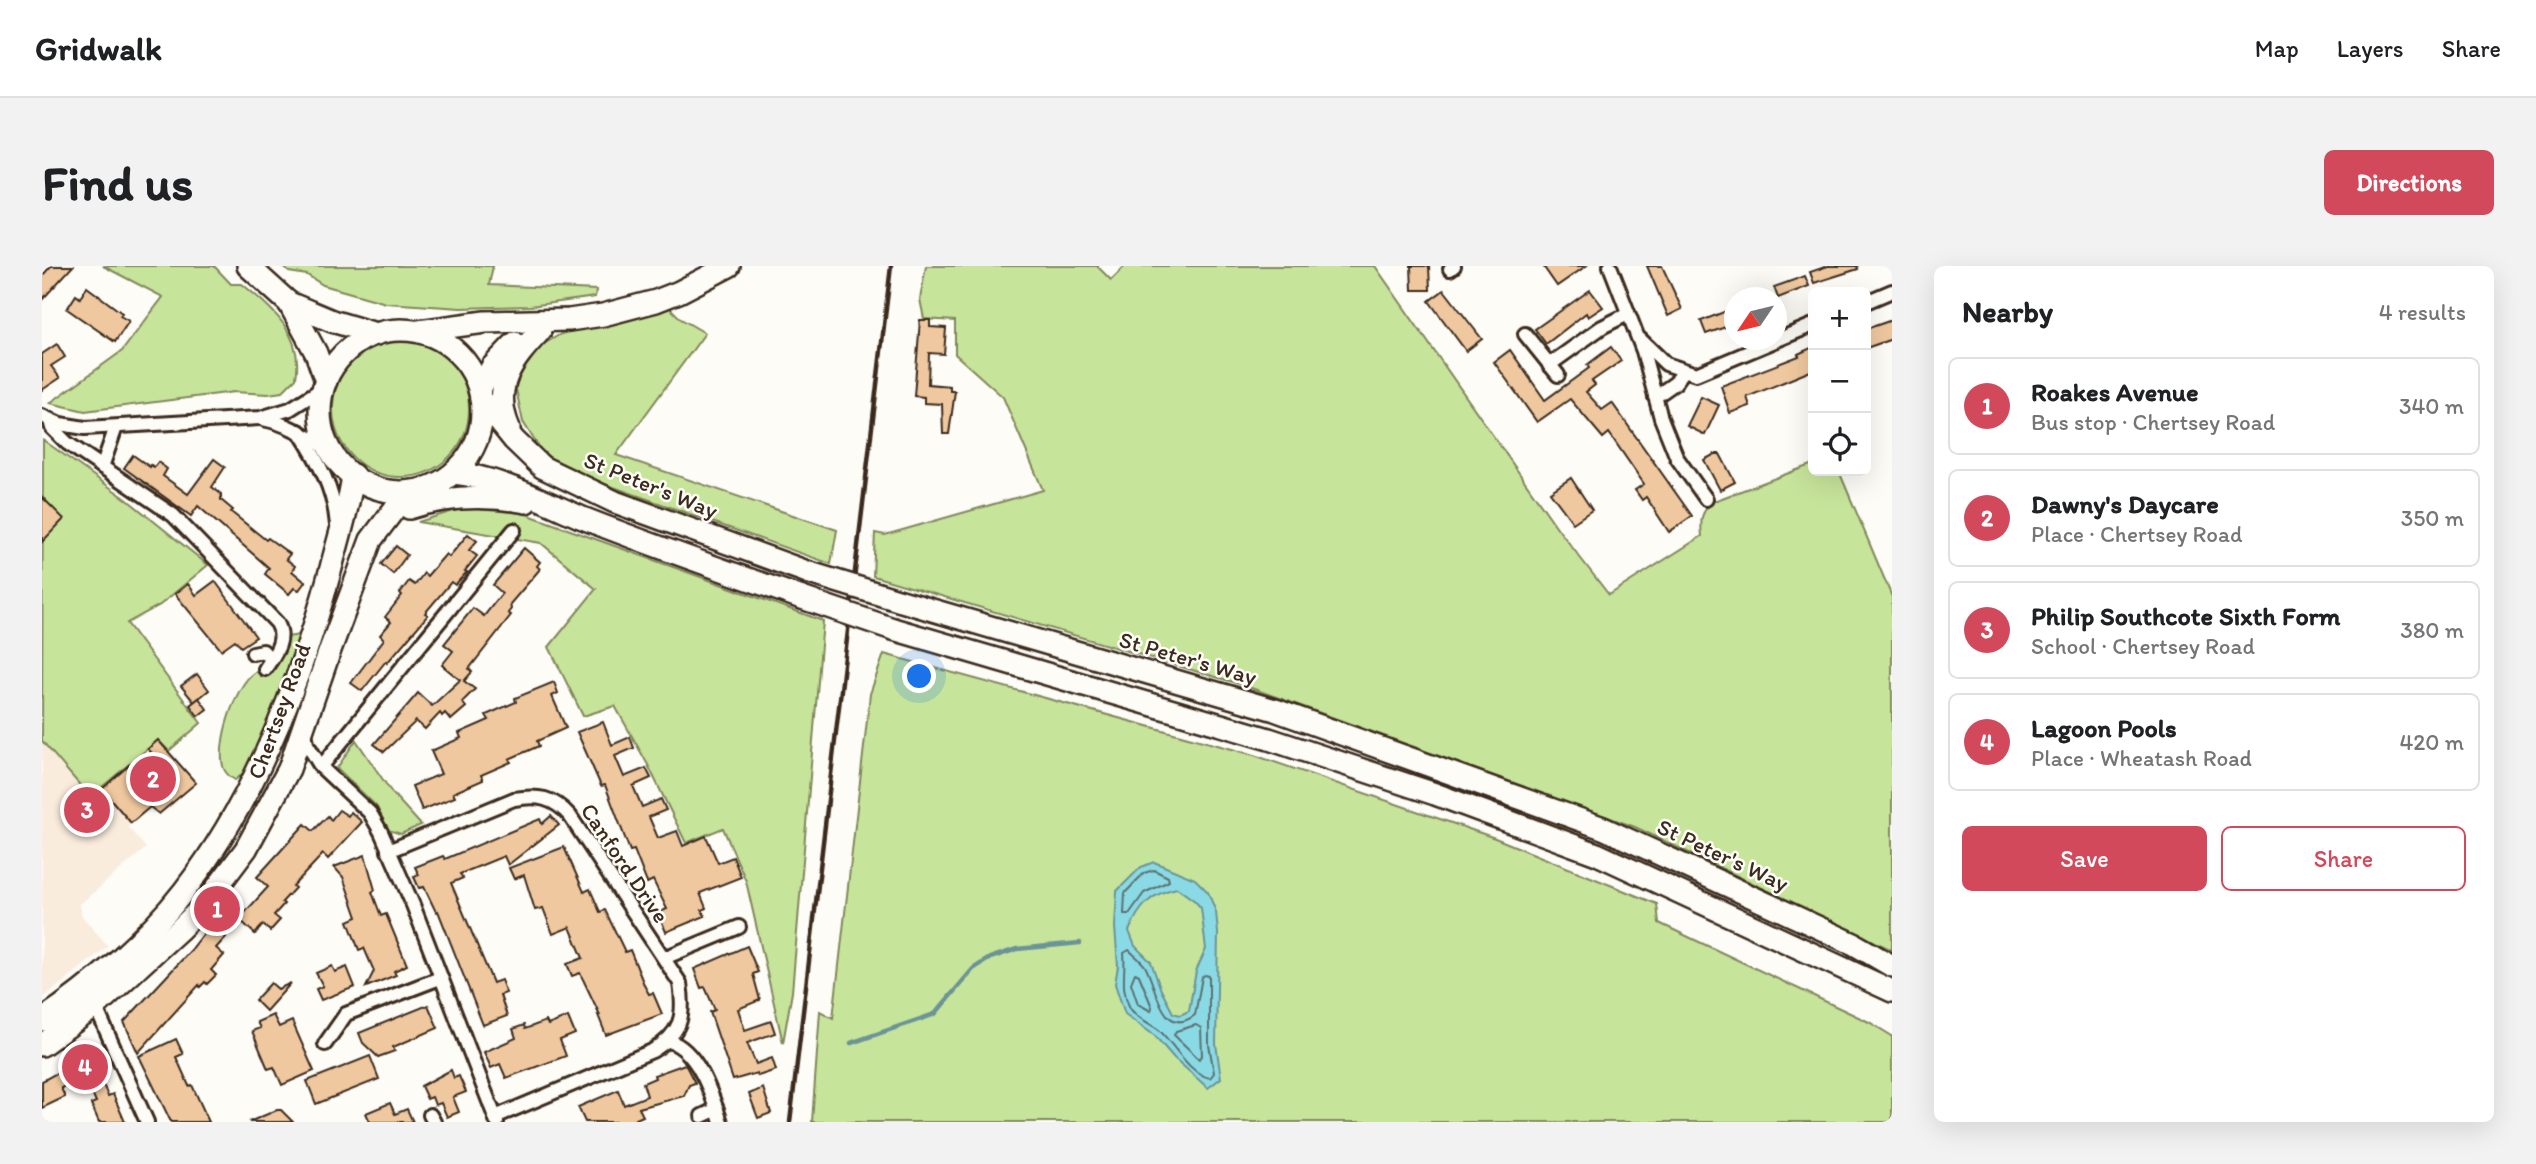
<!DOCTYPE html>
<meta charset="utf-8">
<style>
:root{--surface:#fff;--page:#f2f2f2;--text:#202124;--muted:#757577;--line:#e0e0e0;--accent:#d1495b}
body{margin:0;font-family:Itim,sans-serif;background:var(--page);color:var(--text)}
.controls{position:absolute;right:21px;top:21px;display:grid;overflow:hidden;border-radius:10px;box-shadow:0 7px 28px #0002}
.controls button{width:63px;height:63px;display:grid;place-items:center;padding:0;border:0;border-bottom:2px solid var(--line);background:var(--surface);color:var(--text);font:35px sans-serif}
.compass{position:absolute;left:1682px;top:21px;width:63px;height:63px;border-radius:50%;background:var(--surface);box-shadow:0 7px 28px #0002;rotate:235deg}
.you{position:absolute;left:878px;top:411px;width:24px;height:24px;margin:-18px;border:5px solid #fff;border-radius:50%;background:#1a73e8;box-shadow:0 0 0 10px #1a73e833}
.badge{display:grid;place-items:center;width:46px;height:46px;border-radius:50%;background:var(--accent);color:#fff;font-size:23px;font-weight:700}
.pin{position:absolute;translate:-50% -50%;border:4px solid #fff;box-shadow:0 2px 7px #0006}
.list{margin:0;padding:0;list-style:none}
h2{display:flex;justify-content:space-between;align-items:center;height:91px;margin:0;padding:0 28px;font-size:30px}
h2 small{font-size:23px;font-weight:400;color:var(--muted)}
.list li{display:grid;grid-template-columns:46px 1fr auto;gap:21px;align-items:center;box-sizing:border-box;height:98px;margin:0 14px 14px;padding:0 14px;border:2px solid var(--line);border-radius:10px}
.list b{display:block;font-size:26px;white-space:nowrap}
.list p{margin:0;font-size:23px;white-space:nowrap;color:var(--muted)}
.list em{font-size:23px;font-style:normal;color:var(--muted)}
.actions{display:flex;gap:14px;padding:21px 28px}
.actions a{flex:1;padding:16px 0;border:2px solid var(--accent);border-radius:10px;text-align:center;font-size:24px;color:var(--accent)}
.actions .main{background:var(--accent);color:#fff}
.icon{flex:none;width:38px;height:38px;fill:none;stroke:currentColor;stroke-width:2;stroke-linecap:round;stroke-linejoin:round}
.map{position:relative;flex:none;width:1850px;height:856px;overflow:hidden;border-radius:10px}
header{display:flex;align-items:center;gap:42px;box-sizing:border-box;height:98px;padding:0 35px;background:var(--surface);border-bottom:2px solid var(--line)}
header strong{font-size:33px}
nav{display:flex;gap:38px;margin-inline-start:auto;font-size:24px}
.intro{display:flex;align-items:center;justify-content:space-between;box-sizing:border-box;height:168px;padding:0 42px}
h1{margin:0;font-size:49px}
.button{padding:18px 32px;border-radius:10px;background:var(--accent);color:#fff;font-size:24px;font-weight:700}
main{display:flex;gap:42px;padding:0 42px}
aside{flex:1;background:var(--surface);border-radius:10px;box-shadow:0 7px 28px #0002}
.map>svg:first-child{display:block}
</style>
<header>
<strong>Gridwalk</strong>
<nav><a>Map</a><a>Layers</a><a>Share</a></nav>
</header>
<div class="intro"><h1>Find us</h1><a class="button">Directions</a></div>
<main>
<div class="map">
<svg width="1850" height="856" viewBox="0 0 1850 856">
<rect width="100%" height="100%" fill="#fdfcf7"/>
<filter id="ink" filterUnits="userSpaceOnUse"><feTurbulence type="fractalNoise" baseFrequency=".0143" numOctaves="2"/><feDisplacementMap in="SourceGraphic" scale="14" xChannelSelector="R" yChannelSelector="G"/><feConvolveMatrix kernelMatrix="1 2 1 2 8 2 1 2 1" color-interpolation-filters="sRGB"/></filter>
<g filter="url(#ink)">
<polygon fill="#f9ecdd" points="0,475 48,531 60,523 89,557 86,561 104,582 38,638 40,650 66,680 0,733"/>
<g fill="#c7e49b" stroke="#81875c" stroke-width="2">
<path d="M61 0H172L189 18H200C231 43 262 69 254 112L240 126 226 128 192 126 43 145 8 137 80 85 121 31Z"/>
<polygon points="240,0 451,0 447,19 554,24 553,31 488,40 419,42 344,37 281,19 265,9 247,6"/>
<path d="M884 0H1055L1069 14 1083 0H1333L1516 263 1567 329 1660 270C1658 253 1659 245 1672 235L1771 198V205H1797L1850 331V684L1593 561 1201 419 831 310 833 267 843 269 1001 224 961 131 913 88V55L882 53 878 33Z"/>
<polygon points="627,41 639,53 663,67 574,189 795,264 789,298 529,206 500,186 481,156 472,114 488,86 519,68"/>
<circle cx="359" cy="143" r="68"/>
<polygon points="1,174 83,232 166,299 118,339 85,357 159,457 127,485 116,474 48,531 0,475"/>
<polygon points="421,242 481,247 781,355 750,726 741,777 704,615 681,562 644,577 606,499 573,440 541,450 507,381 554,323 499,277 376,256"/>
<path d="M258 369C250 398 216 501 193 514 188 511 184 508 182 503 173 481 193 418 213 406 216 404 220 404 223 403L239 372Z"/>
<polygon points="842,388 1212,489 1453,572 1615,638 1617,657 1827,756 1850,770 1850,856 770,856 778,745 791,752 828,428"/>
<polygon points="314,474 350,527 379,559 359,568 346,564 335,541 295,502"/>
</g>
<path fill="#8adae6" stroke="#6a9496" stroke-width="2" fill-rule="evenodd" d="M1112 596 1153 613 1166 626 1174 646 1176 667 1174 778 1179 812 1166 822 1132 792 1113 770 1083 748 1073 718 1076 700 1073 661 1075 625 1099 601ZM1135 622 1153 635 1159 642 1164 683 1154 705 1147 745 1138 749 1131 747 1119 724 1109 696 1093 680 1087 665C1097 641 1109 627 1135 622Z"/>
<g fill="none" stroke-linecap="round" stroke-linejoin="round">
<g stroke="#5b706e" stroke-width="2">
<polygon points="1112,604 1126,611 1127,615 1102,627 1087,648 1082,648 1083,627 1102,607"/>
<path d="M1087 684C1092 689 1099 694 1103 700 1114 719 1120 774 1153 749L1160 711 1163 709 1167 710V779L1172 807 1168 812C1147 808 1132 778 1117 764 1108 757 1092 751 1087 740 1078 719 1084 708 1082 687Z"/>
<polygon points="1093,707 1097,709 1110,741 1109,745 1096,738 1089,717"/>
<polygon points="1154,759 1159,762 1160,790 1157,793 1132,769 1134,765"/>
</g>
<polyline stroke="#6a9496" stroke-width="4.5" points="809,777 893,748 931,703 948,692 975,683 1038,677"/>
</g>
<g fill="#efc89f" stroke="#3b2a1e" stroke-width="2">
<polygon points="9,0 31,0 0,34 0,10"/>
<polygon points="1369,0 1387,0 1388,24 1370,24"/>
<polygon points="1501,0 1544,0 1515,20"/>
<polygon points="1605,0 1620,0 1640,43 1626,50"/>
<polygon points="1786,0 1815,0 1816,3 1772,17 1768,6"/>
<polygon points="1763,10 1767,20 1736,32 1732,21"/>
<polygon points="45,21 80,47 78,50 87,55 73,76 25,43 34,29 38,32"/>
<polygon points="1402,24 1440,73 1424,85 1387,35"/>
<polygon points="1548,24 1561,41 1546,51 1544,47 1504,78 1493,63"/>
<polygon points="1692,42 1692,58 1664,68 1659,55"/>
<polygon points="878,54 888,54 888,61 904,62 902,88 887,87 886,118 908,120 908,125 913,125 907,168 901,168 900,138 882,137 882,131 872,130"/>
<polygon points="1850,54 1850,73 1824,82 1824,63"/>
<polygon points="15,78 23,91 9,100 18,112 0,124 0,88"/>
<polygon points="1569,81 1579,95 1550,115 1553,119 1544,126 1560,144 1570,137 1650,250 1627,266 1604,231 1600,234 1593,224 1602,218 1567,167 1561,172 1528,133 1495,156 1452,96 1468,84 1503,134 1547,102 1545,99"/>
<polygon points="1771,81 1771,104 1705,131 1708,140 1688,147 1679,120 1757,90 1756,88"/>
<polygon points="1659,131 1677,139 1663,169 1645,160"/>
<polygon points="1673,188 1678,188 1693,216 1678,224 1662,194"/>
<polygon points="91,189 108,201 109,199 112,201 116,196 125,203 121,210 146,228 172,193 183,201 170,221 179,228 179,234 191,244 189,246 224,274 226,272 248,288 244,293 253,300 250,305 263,316 257,324 252,322 247,328 223,308 227,302 156,240 149,250 82,202"/>
<polygon points="1529,212 1550,244 1531,257 1508,226"/>
<polygon points="0,231 22,253 0,276"/>
<polygon points="426,268 435,275 427,284 435,290 423,305 425,306 413,319 409,316 383,347 386,349 345,397 344,395 320,425 309,417 342,373 338,369 349,356 343,351 360,329 358,327 367,315 373,319 382,307 385,310 404,288 407,291"/>
<polygon points="354,280 365,289 351,308 339,298"/>
<polygon points="482,282 498,296 495,300 498,303 468,338 469,343 466,347 469,349 427,403 430,406 422,415 433,423 420,436 424,441 409,454 403,447 400,450 398,447 383,463 374,455 342,486 332,478 376,427 390,440 418,414 400,399 411,385 402,378 431,342 442,350 460,327 451,319"/>
<polygon points="173,315 214,371 199,381 193,374 179,384 133,328 146,318 154,329"/>
<polygon points="155,408 167,424 152,436 139,420"/>
<polygon points="512,416 516,427 510,430 524,462 495,475 497,480 467,493 469,496 439,509 441,514 411,527 413,531 380,544 370,520 399,508 389,485 419,472 417,467 447,454 444,449 474,436 473,432"/>
<polygon points="157,432 165,443 156,450 148,439"/>
<polygon points="561,456 570,479 588,471 592,482 573,490 582,511 604,502 609,512 591,520 600,541 619,533 624,544 607,551 616,572 635,565 641,580 664,570 676,597 691,591 699,611 658,627 664,642 660,644 663,650 624,666 616,647 625,643 611,614 605,617 592,584 588,585 563,519 559,520 535,466"/>
<polygon points="116,474 154,517 117,548 108,541 89,557 60,523 87,499 96,509 115,493 106,483"/>
<polygon points="297,544 306,550 309,546 320,556 286,593 281,588 251,620 253,622 240,636 242,638 232,649 238,654 228,665 221,659 213,668 197,653 226,621 215,611 263,558 271,565 286,550 289,554"/>
<polygon points="509,550 517,559 466,599 462,590 418,608 421,612 409,617 451,717 459,714 464,727 458,729 465,750 441,759 396,645 394,646 382,621 377,622 372,611 377,609 373,601 401,590 403,593 498,553 500,558"/>
<polygon points="522,581 542,626 548,623 558,646 563,644 583,686 588,684 603,721 607,728 611,727 620,748 564,769 556,749 558,749 538,707 530,710 525,698 541,692 528,661 511,668 501,642 493,644 482,609 472,613 467,602"/>
<polygon points="323,589 333,624 330,626 339,650 344,648 365,699 352,705 354,709 324,721 332,705 322,682 317,684 306,655 315,651 301,611 292,601"/>
<polygon points="169,658 184,671 174,682 182,689 169,704 174,709 165,718 163,716 158,721 157,719 96,787 82,756 149,684"/>
<polygon points="705,680 716,706 711,708 718,734 696,743 703,764 729,755 733,767 705,777 714,798 730,792 734,804 716,810 715,807 691,814 668,746 673,744 663,721 659,722 652,703"/>
<polygon points="290,700 293,706 305,701 313,721 279,734 274,723 281,720 274,707"/>
<polygon points="229,717 236,723 249,717 224,745 213,734"/>
<polygon points="386,739 396,762 351,781 353,785 336,791 321,777 317,767"/>
<polygon points="231,749 237,761 250,755 272,805 240,819 232,801 226,803 210,765 218,762 215,756"/>
<polygon points="526,751 533,768 518,774 524,790 464,812 458,798 449,802 442,786 474,772 471,763 482,759 483,763 504,755 506,759"/>
<polygon points="134,773 141,788 134,791 147,820 150,819 167,856 129,856 97,790"/>
<polygon points="50,780 60,802 55,805 66,830 71,828 83,856 57,856 49,838 54,836 43,811 19,822 23,831 0,842 0,815 42,792 39,785"/>
<polygon points="328,790 337,813 274,838 265,815"/>
<polygon points="643,798 653,817 647,819 642,830 597,842 601,850 594,853 595,856 543,856 536,841 576,824 582,839 605,830 601,817 613,812 612,809"/>
<polygon points="409,804 412,812 417,810 424,826 411,831 417,846 405,851 399,837 393,839 390,831 385,833 379,820"/>
<polygon points="721,822 729,847 716,852 707,828"/>
<polygon points="348,837 353,848 365,843 371,856 328,856 324,847"/>
<polygon points="235,844 239,844 251,856 207,856"/>
</g>
<g fill="none" stroke-linecap="round" stroke-linejoin="round">
<g stroke="#3b2a1e" stroke-width="18">
<g id="minor">
<polyline points="1568,0 1601,85 1619,152 1635,192 1664,233"/>
<polyline points="1408,3 1412,0"/>
<polyline points="1824,36 1850,25"/>
<polyline points="1483,68 1516,109"/>
<polyline points="1598,73 1624,98 1654,108 1771,59"/>
<polyline points="1507,99 1560,61 1586,48"/>
<polyline points="1613,131 1633,117 1641,106"/>
<polyline points="0,150 18,158 43,162 218,152 248,143 281,122"/>
<path d="M221 153C247 158 267 171 289 185"/>
<path d="M8 154 10 162 25 177 131 249 235 357C245 374 232 389 223 403"/>
<path d="M257 165C277 196 292 223 295 259"/>
<polyline points="60,201 74,161"/>
<polyline points="211,387 221,385 229,394"/>
<polyline points="263,466 265,478 279,501 328,547 339,566 371,639 455,856"/>
<polyline points="279,501 472,264"/>
<path d="M346 585 472 533C496 529 511 531 528 550L638 717C643 750 640 767 610 785L453 851"/>
<polyline points="622,692 697,661"/>
<polyline points="51,735 105,856"/>
<path d="M627 775C656 784 670 829 679 856"/>
<polyline points="283,778 304,748 398,712"/>
<polyline points="388,849 392,856"/>
<polyline points="660,850 675,843"/>
</g>
</g>
<g stroke="#3b2a1e" stroke-width="26">
<g id="primary">
<polyline points="206,0 247,37 274,87 284,115"/>
<polyline points="247,37 290,55 334,68"/>
<circle cx="359" cy="145" r="81"/>
<polyline points="377,65 443,56 527,54 561,49 614,35 637,26 687,0"/>
<polyline points="438,123 450,101 473,77"/>
<polyline points="439,133 472,174 500,201 573,236 768,307"/>
<path d="M467 162C449 120 470 95 498 65"/>
<path d="M412 207C458 212 496 233 538 251 611 280 686 306 760 332"/>
<path d="M367 242C405 230 445 229 484 236"/>
<polyline points="856,334 1233,444 1561,562 1812,678 1850,700"/>
<polyline points="851,363 1227,473 1393,528 1555,588 1850,725"/>
<path d="M0 754C50 720 105 673 142 625 213 533 259 414 289 302 297 271 307 241 311 209"/>
<polyline points="0,779 54,740 137,664 161,640 204,583 247,503 288,384 329,274 357,237 373,225"/>
</g>
</g>
<use href="#minor" stroke="#fdfcf7" stroke-width="12"/>
<use href="#primary" stroke="#fdfcf7" stroke-width="21"/>
<polyline stroke="#3b2a1e" stroke-width="4.5" points="748,856 849,0"/>
<g stroke="#3b2a1e" stroke-width="26" stroke-linecap="butt">
<g id="primary-bridge">
<polyline points="768,307 856,334"/>
<polyline points="760,332 851,363"/>
</g>
</g>
<use href="#primary-bridge" stroke="#fdfcf7" stroke-width="21"/>
</g>
</g>
<g text-anchor="middle" stroke-width="5" stroke-linejoin="round" paint-order="stroke">
<g font-size="23" fill="#3b2a1e" stroke="#fdfcf7">
<text transform="translate(609 219) rotate(22)" y="8">St Peter's Way</text>
<text transform="translate(1146 392) rotate(16)" y="8">St Peter's Way</text>
<text transform="translate(237 445) rotate(-70)" y="8">Chertsey Road</text>
<text transform="translate(1681 589) rotate(25)" y="8">St Peter's Way</text>
<text transform="translate(583 597) rotate(56)" y="8">Canford Drive</text>
</g>
</g>
</svg>
<div class="controls">
<button>+</button>
<button>−</button>
<button><svg class="icon" aria-label="locate" viewBox="0 0 24 24"><circle cx="12" cy="12" r="6"/><path d="M12 2v4M12 18v4M2 12h4M18 12h4"/></svg></button>
</div>
<svg class="compass" viewBox="-18 -18 36 36"><path d="M0-13l5 13h-10z" fill="#e53935"/><path d="M0 13l5-13h-10z" fill="#757577"/></svg>
<div class="you"></div>
<div class="pin badge" style="left:175px;top:643px">1</div>
<div class="pin badge" style="left:111px;top:513px">2</div>
<div class="pin badge" style="left:45px;top:544px">3</div>
<div class="pin badge" style="left:43px;top:801px">4</div>
</div>
<aside>
<h2>Nearby<small>4 results</small></h2>
<ul class="list">
<li><span class="badge">1</span><div><b>Roakes Avenue</b><p>Bus stop · Chertsey Road</p></div><em>340 m</em></li>
<li><span class="badge">2</span><div><b>Dawny's Daycare</b><p>Place · Chertsey Road</p></div><em>350 m</em></li>
<li><span class="badge">3</span><div><b>Philip Southcote Sixth Form</b><p>School · Chertsey Road</p></div><em>380 m</em></li>
<li><span class="badge">4</span><div><b>Lagoon Pools</b><p>Place · Wheatash Road</p></div><em>420 m</em></li>
</ul>
<div class="actions"><a class="main">Save</a><a>Share</a></div>
</aside>
</main>
